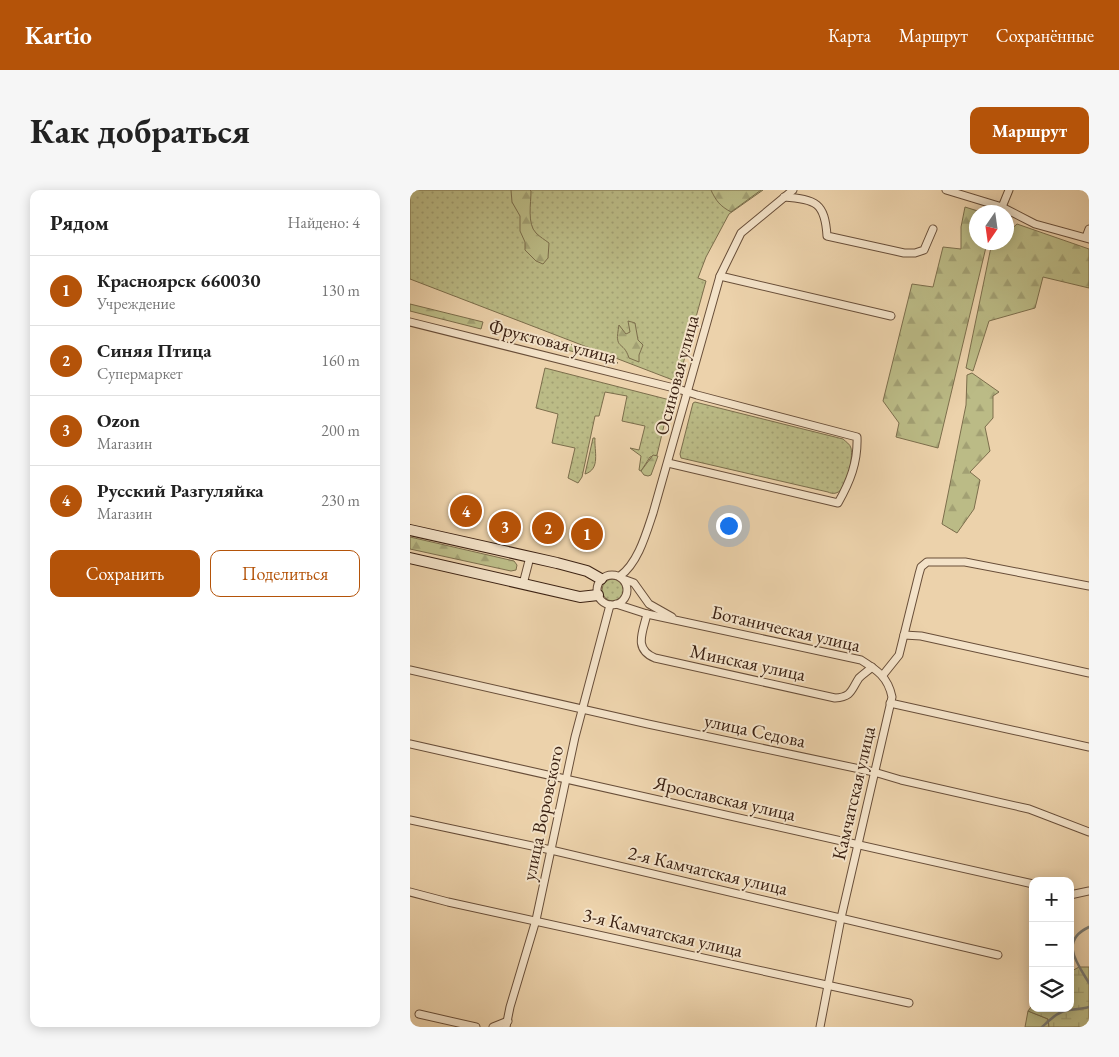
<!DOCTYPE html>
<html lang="ru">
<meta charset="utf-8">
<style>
:root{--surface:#fff;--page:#f6f6f6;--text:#222;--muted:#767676;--line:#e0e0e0;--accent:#b45309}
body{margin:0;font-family:"EB Garamond",serif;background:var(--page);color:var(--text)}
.controls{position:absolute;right:15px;bottom:15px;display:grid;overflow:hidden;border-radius:10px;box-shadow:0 2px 12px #0003}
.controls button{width:45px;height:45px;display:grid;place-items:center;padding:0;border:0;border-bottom:1px solid var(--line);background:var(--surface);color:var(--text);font:25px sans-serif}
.compass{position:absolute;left:559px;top:15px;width:45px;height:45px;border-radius:50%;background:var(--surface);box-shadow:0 2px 12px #0003;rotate:193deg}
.you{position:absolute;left:318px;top:335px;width:18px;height:18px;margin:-12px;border:4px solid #fff;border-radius:50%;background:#1a73e8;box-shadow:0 0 0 8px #1a73e833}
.badge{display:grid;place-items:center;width:32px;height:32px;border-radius:50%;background:var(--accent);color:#fff;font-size:16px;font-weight:700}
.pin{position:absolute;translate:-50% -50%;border:2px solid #fff;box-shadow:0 1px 5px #0006}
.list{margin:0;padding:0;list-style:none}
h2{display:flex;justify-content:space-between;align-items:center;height:65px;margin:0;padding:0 20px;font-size:21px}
h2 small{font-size:16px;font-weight:400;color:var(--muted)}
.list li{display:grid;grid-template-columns:32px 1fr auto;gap:15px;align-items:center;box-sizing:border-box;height:70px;padding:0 20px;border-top:1px solid var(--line)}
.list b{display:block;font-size:19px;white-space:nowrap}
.list p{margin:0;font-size:16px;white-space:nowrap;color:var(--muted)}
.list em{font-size:16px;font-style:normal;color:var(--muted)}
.actions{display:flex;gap:10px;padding:15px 20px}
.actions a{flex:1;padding:11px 0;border:1px solid var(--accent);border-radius:10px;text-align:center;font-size:18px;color:var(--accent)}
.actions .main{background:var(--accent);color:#fff}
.icon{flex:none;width:28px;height:28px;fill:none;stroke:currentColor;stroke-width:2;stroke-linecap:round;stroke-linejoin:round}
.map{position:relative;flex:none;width:679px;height:837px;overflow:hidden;border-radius:10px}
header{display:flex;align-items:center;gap:30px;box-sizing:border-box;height:70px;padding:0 25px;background:var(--accent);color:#fff}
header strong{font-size:24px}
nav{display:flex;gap:28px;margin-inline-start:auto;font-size:18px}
.intro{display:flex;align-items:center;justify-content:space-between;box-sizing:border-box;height:120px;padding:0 30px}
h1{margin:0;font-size:35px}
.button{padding:12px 22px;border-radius:10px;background:var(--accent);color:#fff;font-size:18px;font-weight:700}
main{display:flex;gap:30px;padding:0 30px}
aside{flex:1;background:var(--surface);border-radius:10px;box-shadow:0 2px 12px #0003}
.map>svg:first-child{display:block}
</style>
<header>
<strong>Kartio</strong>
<nav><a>Карта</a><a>Маршрут</a><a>Сохранённые</a></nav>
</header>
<div class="intro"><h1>Как добраться</h1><a class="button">Маршрут</a></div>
<main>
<aside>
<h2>Рядом<small>Найдено: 4</small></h2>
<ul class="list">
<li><span class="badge">1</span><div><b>Красноярск 660030</b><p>Учреждение</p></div><em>130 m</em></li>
<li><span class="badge">2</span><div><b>Синяя Птица</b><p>Супермаркет</p></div><em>160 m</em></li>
<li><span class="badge">3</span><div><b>Ozon</b><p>Магазин</p></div><em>200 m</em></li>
<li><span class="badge">4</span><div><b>Русский Разгуляйка</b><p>Магазин</p></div><em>230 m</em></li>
</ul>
<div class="actions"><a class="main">Сохранить</a><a>Поделиться</a></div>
</aside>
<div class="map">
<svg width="679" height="837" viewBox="0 0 679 837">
<defs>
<pattern id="green-dots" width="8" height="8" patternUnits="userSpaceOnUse" patternTransform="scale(1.25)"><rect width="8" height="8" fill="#bbbb86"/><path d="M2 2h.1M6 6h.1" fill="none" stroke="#a2a073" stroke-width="1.8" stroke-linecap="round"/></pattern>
<pattern id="forest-firs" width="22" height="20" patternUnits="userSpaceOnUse" patternTransform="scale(1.25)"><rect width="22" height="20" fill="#bbbb86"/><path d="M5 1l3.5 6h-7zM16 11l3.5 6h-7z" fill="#a2a073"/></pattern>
<pattern id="wetland-marsh" width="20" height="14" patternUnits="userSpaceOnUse" patternTransform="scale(1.25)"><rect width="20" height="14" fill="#bbbb86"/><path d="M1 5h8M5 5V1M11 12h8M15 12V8" fill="none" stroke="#a2a073"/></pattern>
</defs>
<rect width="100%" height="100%" fill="#ecd2ab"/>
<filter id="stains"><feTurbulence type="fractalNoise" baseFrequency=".004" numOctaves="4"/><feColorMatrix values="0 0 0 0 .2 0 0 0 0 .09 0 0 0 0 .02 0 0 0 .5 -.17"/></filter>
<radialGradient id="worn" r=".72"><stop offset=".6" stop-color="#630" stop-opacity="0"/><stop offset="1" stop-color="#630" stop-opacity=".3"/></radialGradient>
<g fill="url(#green-dots)" stroke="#7c6e4c">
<polygon points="0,0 353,0 319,24 296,67 288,88 296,91 268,192 0,89"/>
<polygon points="135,178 260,210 247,265 240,267 231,281 229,280 231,266 220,258 229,260 235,236 212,231 217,206 195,202 189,226 185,226 172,287 168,293 158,288 165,258 142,253 148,224 126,218"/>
<path d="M285 212 433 249C436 252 440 254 441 258 443 268 438 300 426 303 423 304 420 303 418 302L271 268 270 264 283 213Z"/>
<path d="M183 248H185C184 261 191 279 175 284Z"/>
<circle cx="203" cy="400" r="11"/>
</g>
<g fill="url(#forest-firs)" stroke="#7c6e4c">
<path d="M101 0H120L121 1C121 13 117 34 126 43 130 47 135 50 139 53L138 68 133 74 126 71 115 60V52L110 41V26L102 12Z"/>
<path d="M301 0H351L321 22C310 16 306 11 301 0Z"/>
<polygon points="555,17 571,22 566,22 566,52 577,53 528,258 486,247 489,233 473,211 502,94 523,97 533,57 551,59 551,37"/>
<polygon points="607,34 679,59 679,98 633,87 625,118 579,131 563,181 556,178 581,57 586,53 596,52 597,43"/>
<polygon points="0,114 73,132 71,139 0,121"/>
<path d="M218 131 225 133 228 150 233 155 229 165V172L219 168C213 149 204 162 209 135L216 144 220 142Z"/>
<polygon points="100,139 179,159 208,173 98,145"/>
<polygon points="562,183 589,202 583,206 583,228 575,237 580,261 560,282 570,290 564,319 547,343 532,334 556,215 557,185"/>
<polygon points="243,265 248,266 241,285 238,286 234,285 231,281"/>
<polygon points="0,347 104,371 107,375 106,380 101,381 0,359"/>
<polygon points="618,821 638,829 639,837 615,837"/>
</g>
<polygon fill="url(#wetland-marsh)" stroke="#7c6e4c" points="669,777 679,777 679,837 639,837 638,829 618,821 623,814 623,818 660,818 660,782"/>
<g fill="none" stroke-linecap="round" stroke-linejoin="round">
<g stroke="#777a74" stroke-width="2.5">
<path d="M679 737C649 751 667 773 679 793"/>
<path d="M632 837C640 830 648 821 659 820 666 819 672 819 679 817"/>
</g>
<g stroke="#684e39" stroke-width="9">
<g id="street">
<polyline points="536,0 592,17 625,34 679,49"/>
<path d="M374 7C406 9 415 13 417 46L494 63H505L514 60 523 39"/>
<polyline points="592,17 599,0"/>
<polyline points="676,47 679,39"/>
<polyline points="310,86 481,126"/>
<path d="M0 132 268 199 287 205 447 247C448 272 440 292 428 313L258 273"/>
<circle cx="202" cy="400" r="15"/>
<path d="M210 386C228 373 236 344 243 323L310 86 331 43 383 0"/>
<polyline points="213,389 224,393 239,414 262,427"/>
<polyline points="113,394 120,367"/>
<path d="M206 414 237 424 451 470C467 480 478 487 482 507L431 728 410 837"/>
<path d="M237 424C233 442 223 459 245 468L425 508C442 507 441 500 449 488 453 484 458 481 462 477"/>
<polyline points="494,445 511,446 679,483"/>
<polyline points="0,480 238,534 464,582 491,590 619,619 679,642"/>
<polyline points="473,485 489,465 509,384 511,377 517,372 555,372 679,396"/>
<polyline points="480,513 679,557"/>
<polyline points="0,554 623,694"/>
<polyline points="0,630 141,660 588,765"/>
<polyline points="0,702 38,712 499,813"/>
<polyline points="660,705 679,701"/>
<polyline points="9,824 66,837"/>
<polyline points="83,837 98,831"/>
<polyline points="96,837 100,817 126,730 165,547 200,415"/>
</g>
</g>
<g stroke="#3c2213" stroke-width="12">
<g id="secondary">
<polyline points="0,340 147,373 177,381 191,389"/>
<polyline points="0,368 170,407 188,405"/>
</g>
</g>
<use href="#street" stroke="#f3e2c8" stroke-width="7"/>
<use href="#secondary" stroke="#f3e2c8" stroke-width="10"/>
</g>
<g text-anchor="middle" stroke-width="4" stroke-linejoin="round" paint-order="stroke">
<g font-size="19" fill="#3c2213" stroke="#f3e2c8">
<text transform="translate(143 151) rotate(14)" y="7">Фруктовая улица</text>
<text transform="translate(266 185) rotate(-75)" y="7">Осиновая улица</text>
<text transform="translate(376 438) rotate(13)" y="7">Ботаническая улица</text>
<text transform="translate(338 472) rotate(12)" y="7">Минская улица</text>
<text transform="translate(345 540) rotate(12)" y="7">улица Седова</text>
<text transform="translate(443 603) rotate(-77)" y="7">Камчатская улица</text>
<text transform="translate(315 608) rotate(13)" y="7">Ярославская улица</text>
<text transform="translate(132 623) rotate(-78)" y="7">улица Воровского</text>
<text transform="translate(298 680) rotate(13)" y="7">2-я Камчатская улица</text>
<text transform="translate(253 742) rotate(13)" y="7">3-я Камчатская улица</text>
</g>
</g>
<rect width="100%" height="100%" filter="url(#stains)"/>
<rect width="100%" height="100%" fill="url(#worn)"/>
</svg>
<div class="controls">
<button>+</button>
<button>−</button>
<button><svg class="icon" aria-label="layers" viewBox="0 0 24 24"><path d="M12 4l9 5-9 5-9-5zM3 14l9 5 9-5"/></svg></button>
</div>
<svg class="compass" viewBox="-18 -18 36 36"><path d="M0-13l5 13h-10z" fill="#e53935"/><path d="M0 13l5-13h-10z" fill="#767676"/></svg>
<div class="you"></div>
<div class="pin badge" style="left:177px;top:344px">1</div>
<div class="pin badge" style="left:138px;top:338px">2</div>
<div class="pin badge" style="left:95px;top:337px">3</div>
<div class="pin badge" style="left:56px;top:321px">4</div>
</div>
</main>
